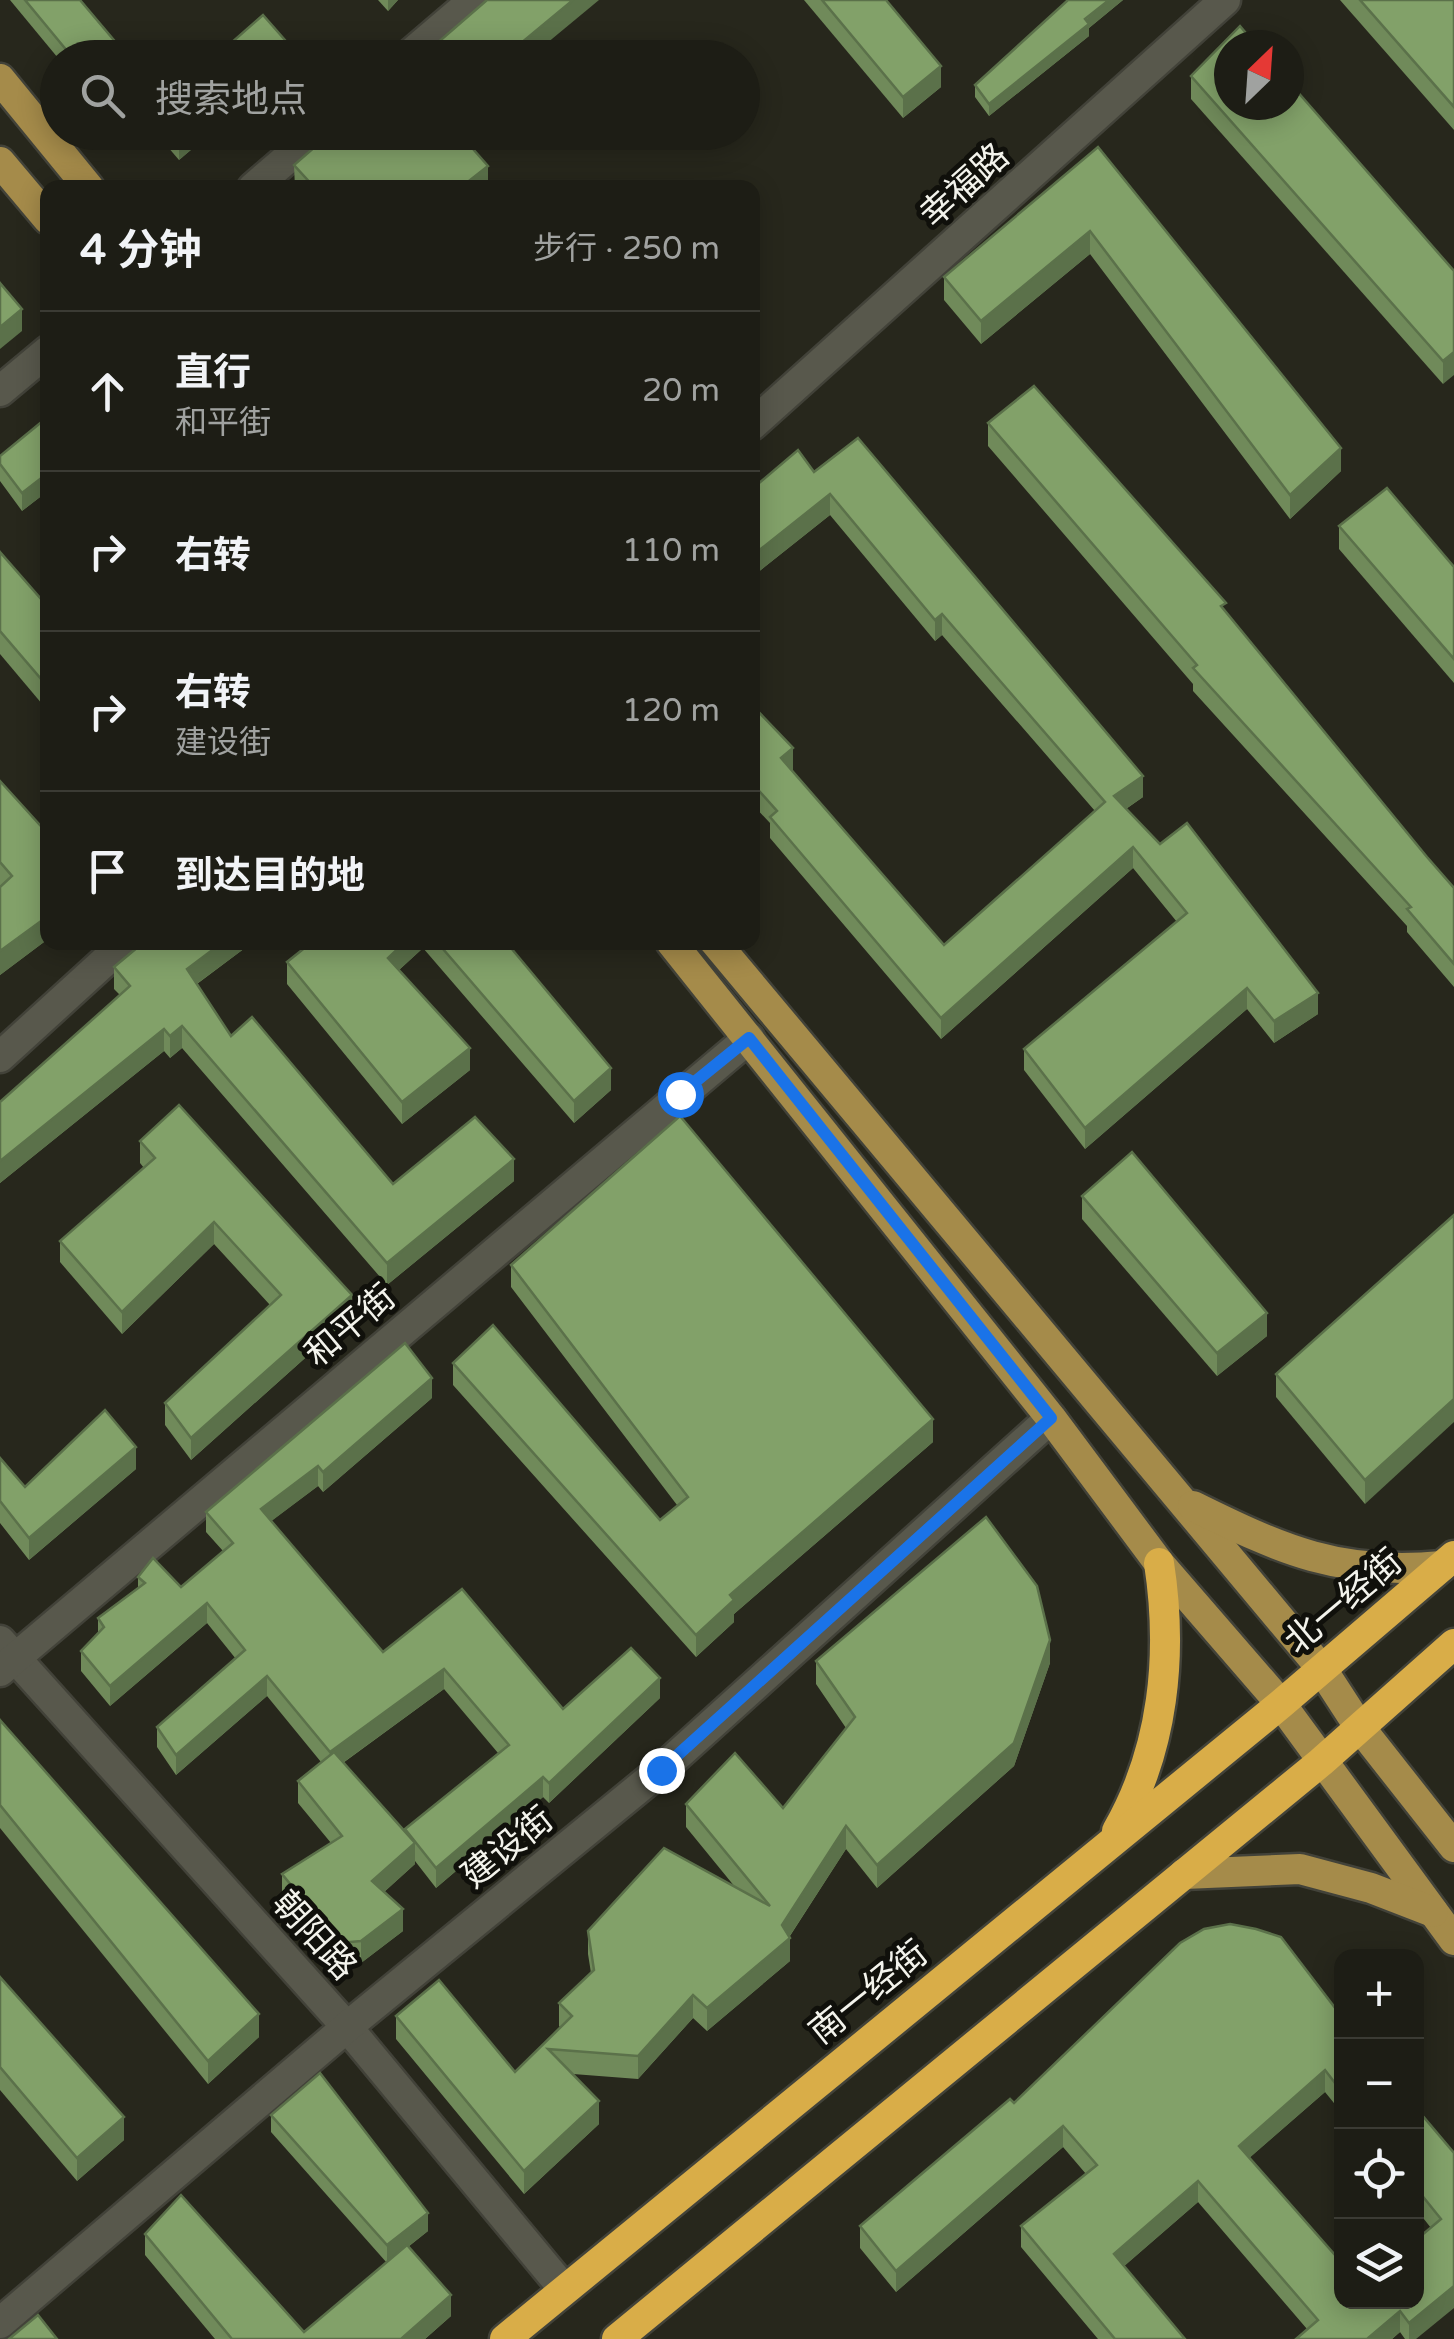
<!DOCTYPE html>
<html lang="zh">
<meta charset="utf-8">
<style>
:root{--surface:#1d1d15;--page:#2a2a22;--text:#f1f3f6;--muted:#a0a2a0;--line:#3b3b34}
body{margin:0;font-family:"Varela Round","Noto Sans SC",sans-serif;background:var(--page);color:var(--text)}
.controls{position:absolute;right:30px;bottom:30px;display:grid;overflow:hidden;border-radius:20px;box-shadow:0 5px 25px #0003}
.controls button{width:90px;height:90px;display:grid;place-items:center;padding:0;border:0;border-bottom:2px solid var(--line);background:var(--surface);color:var(--text);font:50px sans-serif}
.compass{position:absolute;left:1214px;top:30px;width:90px;height:90px;border-radius:50%;background:var(--surface);box-shadow:0 5px 25px #0003;rotate:25deg}
.stop{position:absolute;width:30px;height:30px;margin:-22px;border:8px solid #1a73e8;border-radius:50%;background:#fff}
.stop.end{background:#1a73e8;border-color:#fff;box-shadow:0 2px 10px #0008}
.list{margin:0;padding:0;list-style:none}
h2{display:flex;justify-content:space-between;align-items:center;height:130px;margin:0;padding:0 40px;font-size:42px}
h2 small{font-size:32px;font-weight:400;color:var(--muted)}
.list li{display:grid;grid-template-columns:65px 1fr auto;gap:30px;align-items:center;box-sizing:border-box;height:160px;padding:0 40px;border-top:2px solid var(--line)}
.list b{display:block;font-size:38px;white-space:nowrap}
.list p{margin:0;font-size:32px;white-space:nowrap;color:var(--muted)}
.list em{font-size:32px;font-style:normal;color:var(--muted)}
.icon{flex:none;width:55px;height:55px;fill:none;stroke:currentColor;stroke-width:2;stroke-linecap:round;stroke-linejoin:round}
.map{position:relative;flex:none;width:1454px;height:2339px;overflow:hidden}
.search{position:absolute;background:var(--surface);box-shadow:0 5px 25px #0003;left:40px;top:40px;width:720px;height:110px;display:flex;align-items:center;gap:25px;box-sizing:border-box;padding:0 35px;border-radius:55px;color:var(--muted);font-size:38px}
.panel{position:absolute;background:var(--surface);box-shadow:0 5px 25px #0003;left:40px;top:180px;width:720px;height:770px;border-radius:20px}
.map>svg:first-child{display:block}
</style>
<div class="map">
<svg width="1454" height="2339" viewBox="0 0 1454 2339">
<rect width="100%" height="100%" fill="#27271c"/>
<g fill="none" stroke-linecap="round" stroke-linejoin="round">
<g stroke="#424239" stroke-width="35">
<g id="minor">
<polyline points="406,58 474,0"/>
<polyline points="253,188 318,132"/>
<polyline points="0,391 48,351"/>
<polyline points="752,425 1225,0"/>
<polyline points="0,1057 126,942"/>
<polyline points="0,1641 347,2027 564,2289"/>
<polyline points="0,1671 749,1038"/>
<polyline points="0,2323 347,2027 661,1770 1051,1418"/>
</g>
</g>
<g stroke="#424239" stroke-width="35">
<g id="major">
<polyline points="0,79 89,188"/>
<polyline points="0,162 48,219"/>
<polyline points="671,942 1051,1418 1159,1563 1281,1704 1454,1940"/>
<polyline points="715,942 1321,1668 1358,1725 1454,1847"/>
<path d="M1193 1506C1282 1550 1340 1576 1442 1566"/>
<polyline points="1184,1874 1300,1869 1371,1888 1433,1912"/>
</g>
</g>
<g stroke="#424239" stroke-width="35">
<g id="highway">
<path d="M1117 1831C1164 1749 1173 1654 1159 1563"/>
<polyline points="505,2339 1281,1704 1454,1556"/>
<polyline points="617,2339 1321,1762 1454,1644"/>
</g>
</g>
<use href="#minor" stroke="#58584c" stroke-width="30"/>
<use href="#major" stroke="#a58b4a" stroke-width="30"/>
<use href="#highway" stroke="#d9ad48" stroke-width="30"/>
</g>
<g fill="#708a5a" fill-rule="evenodd">
<polygon points="10,0 80,0 129,58 58,58"/>
<polygon points="378,0 398,0 388,11"/>
<polygon points="804,0 886,0 941,87 903,118"/>
<polygon points="1068,0 1123,0 1089,28 1089,36 989,116 975,97 975,85"/>
<polygon points="1340,0 1454,0 1454,130"/>
<polygon points="1191,76 1454,271 1443,384 1191,99"/>
<polygon points="155,132 212,132 179,160"/>
<polygon points="1098,147 1341,471 1290,519 1090,254 981,344 944,300 944,277"/>
<polygon points="294,165 488,188 295,188"/>
<polygon points="988,423 1226,613 1427,857 1454,888 1454,987 1407,932 1407,926 1193,691 1193,684 988,446"/>
<polygon points="48,424 48,499 44,494 22,511 0,481 0,456"/>
<polygon points="814,472 1143,797 1126,809 1318,1014 1274,1043 1247,1009 1085,1149 1024,1070 1024,1049 1177,922 1133,868 941,1039 770,838 770,823 752,804 752,705 793,770 792,770 944,945 1095,811 942,635 935,641 830,515 752,577 752,489"/>
<polygon points="1339,526 1454,567 1454,683 1339,549"/>
<polygon points="0,552 48,607 48,711 0,654"/>
<polygon points="0,781 48,834 48,939 0,975"/>
<polygon points="144,942 253,942 197,984 231,1036 393,1184 514,1181 387,1285 182,1048 170,1058 164,1051 0,1183 0,1102 120,995 114,989 114,967"/>
<polygon points="312,942 506,942 611,1090 574,1123 423,948 399,970 470,1070 402,1124 287,984 287,962"/>
<polygon points="140,1141 352,1316 191,1460 165,1425 165,1403 270,1305 214,1244 122,1334 60,1262 60,1241 144,1168 140,1163"/>
<polygon points="1082,1196 1267,1336 1217,1376 1082,1219"/>
<polygon points="1454,1215 1365,1504 1276,1397 1276,1374"/>
<polygon points="511,1265 933,1442 734,1614 734,1622 696,1657 453,1385 453,1363 660,1520 677,1505 511,1287"/>
<path d="M432 1398 323 1492 318 1486 271 1521 383 1652 462 1589 563 1709 660 1698 549 1803 543 1797 436 1888 415 1861V1864L384 1892 403 1931 361 1963 339 1965 282 1896V1874L331 1843 298 1803V1781L321 1762 267 1696 176 1775 157 1747V1727L236 1659 207 1623 110 1706 81 1671V1651L98 1633V1618L138 1588V1577L181 1587 223 1551 206 1532V1512ZM444 1689 498 1753 405 1829V1832L343 1763Z"/>
<polygon points="0,1458 25,1487 136,1469 29,1560 0,1523"/>
<polygon points="816,1661 1050,1663 1014,1766 877,1888 846,1849 790,1936 790,1961 707,2031 693,2018 638,2079 573,2074 599,2124 524,2194 396,2039 396,2016 515,2072 560,2027 559,2026 559,2003 591,1973 588,1954 588,1931 735,1887 686,1827 686,1804 783,1808 846,1728 816,1684"/>
<polygon points="0,1720 259,2037 208,2084 0,1828"/>
<polygon points="0,1977 124,2140 77,2181 0,2090"/>
<polygon points="1342,2017 1342,2113 1325,2092 1249,2158 1342,2302 1431,2228 1416,2209 1416,2108 1454,2153 1416,2339 1405,2339 1400,2332 1392,2339 1296,2339 1307,2329 1198,2202 1124,2266 1185,2339 1098,2339 1021,2247 1021,2226 1086,2174 1063,2147 896,2292 860,2248 860,2226 1014,2103"/>
<polygon points="271,2115 428,2231 408,2247 451,2316 425,2339 215,2339 145,2255 145,2234 304,2332 387,2263 271,2132"/>
</g>
<g fill="#5b714a">
<polygon points="388,0 398,0 388,11"/>
<polygon points="573,0 599,0 529,58 503,58"/>
<polygon points="1109,0 1123,0 1089,28 1089,36 989,116 989,104"/>
<polygon points="292,48 292,58 280,58"/>
<polygon points="941,66 941,87 903,118 903,97"/>
<polygon points="191,132 212,132 179,160 179,142"/>
<polygon points="488,166 488,188 460,188"/>
<polygon points="1090,231 1090,254 981,344 981,321"/>
<polygon points="22,309 22,331 0,349 0,327"/>
<polygon points="1454,352 1454,375 1443,384 1443,361"/>
<polygon points="1341,448 1341,471 1290,519 1290,495"/>
<polygon points="44,476 44,494 22,511 22,493"/>
<polygon points="830,494 830,515 752,577 752,556"/>
<polygon points="942,614 942,635 935,641 935,620"/>
<polygon points="793,748 793,770 781,780 781,758"/>
<polygon points="1143,776 1143,797 1114,817 1114,796"/>
<polygon points="1133,847 1133,868 941,1039 941,1018"/>
<polygon points="48,916 48,939 0,975 0,951"/>
<polygon points="223,942 253,942 187,991 187,969"/>
<polygon points="405,942 423,942 423,948 388,980 388,958"/>
<polygon points="1247,988 1247,1009 1085,1149 1085,1128"/>
<polygon points="1318,993 1318,1014 1274,1043 1274,1021"/>
<polygon points="182,1026 182,1048 170,1058 170,1036"/>
<polygon points="164,1029 164,1051 0,1183 0,1161"/>
<polygon points="470,1048 470,1070 402,1124 402,1102"/>
<polygon points="611,1068 611,1090 574,1123 574,1101"/>
<polygon points="514,1159 514,1181 387,1285 387,1263"/>
<polygon points="214,1222 214,1244 122,1334 122,1312"/>
<polygon points="352,1295 352,1316 191,1460 191,1438"/>
<polygon points="1267,1313 1267,1336 1217,1376 1217,1353"/>
<polygon points="432,1378 432,1398 323,1492 323,1472"/>
<polygon points="1454,1399 1454,1422 1365,1504 1365,1480"/>
<polygon points="933,1419 933,1442 734,1614 734,1622 696,1657 696,1635 730,1595"/>
<polygon points="136,1447 136,1469 29,1560 29,1538"/>
<polygon points="318,1466 318,1486 261,1529 261,1509"/>
<polygon points="207,1603 207,1623 110,1706 110,1686"/>
<polygon points="1050,1640 1050,1663 1014,1766 877,1888 877,1865"/>
<polygon points="444,1669 444,1689 330,1772 330,1752"/>
<polygon points="267,1676 267,1696 176,1775 176,1755"/>
<polygon points="660,1678 660,1698 549,1803 549,1783"/>
<polygon points="543,1777 543,1797 436,1888 436,1868"/>
<polygon points="846,1826 846,1849 787,1940 790,1938 790,1961 707,2031 707,2008 782,1925"/>
<polygon points="415,1843 415,1864 372,1903 372,1881"/>
<polygon points="403,1909 403,1931 361,1963 361,1941"/>
<polygon points="693,1995 693,2018 638,2079 638,2056"/>
<polygon points="259,2014 259,2037 208,2084 208,2061"/>
<polygon points="1325,2070 1325,2092 1239,2167 1239,2146"/>
<polygon points="599,2101 599,2124 524,2194 524,2171"/>
<polygon points="124,2117 124,2140 77,2181 77,2158"/>
<polygon points="1063,2126 1063,2147 896,2292 896,2271"/>
<polygon points="1198,2181 1198,2202 1114,2275 1114,2254"/>
<polygon points="428,2213 428,2231 387,2263 387,2245"/>
<polygon points="1454,2286 1454,2308 1416,2339 1409,2339 1409,2323"/>
<polygon points="451,2295 451,2316 425,2339 401,2339"/>
<polygon points="1400,2311 1400,2332 1392,2339 1367,2339"/>
</g>
<g fill="#82a169" stroke="#5b714a" stroke-width="2.5">
<polygon points="25,0 80,0 129,58 73,58"/>
<polygon points="487,0 573,0 503,58 420,58"/>
<polygon points="822,0 886,0 941,66 903,97"/>
<polygon points="1068,0 1109,0 1085,19 1089,24 989,104 975,85"/>
<polygon points="1360,0 1454,0 1454,107"/>
<polygon points="263,15 292,48 280,58 214,58"/>
<polygon points="1240,26 1256,45 1229,45 1229,105 1289,105 1289,82 1454,271 1454,352 1443,361 1191,76"/>
<polygon points="171,132 191,132 179,142"/>
<polygon points="332,132 458,132 488,166 460,188 315,188 294,165"/>
<polygon points="1098,147 1341,448 1290,495 1090,231 981,321 944,277"/>
<polygon points="0,283 22,309 0,327"/>
<polygon points="1034,386 1226,603 1221,606 1427,857 1454,888 1454,964 1407,909 1411,907 1193,668 1197,665 988,423"/>
<polygon points="44,420 48,424 48,481 44,476 22,493 0,464 0,456"/>
<polygon points="858,438 1143,776 1114,796 1160,844 1187,823 1318,993 1274,1021 1247,988 1085,1128 1024,1049 1187,913 1133,847 941,1018 770,817 777,811 752,783 752,705 793,748 781,758 944,945 1105,802 942,614 935,620 830,494 752,556 752,489 798,450 814,472"/>
<polygon points="1387,488 1454,567 1454,659 1339,526"/>
<polygon points="0,552 48,607 48,687 0,631"/>
<polygon points="0,781 48,834 48,916 0,951 0,887 12,876 0,862"/>
<polygon points="144,942 223,942 187,969 231,1036 252,1017 393,1184 475,1117 514,1159 387,1263 182,1026 170,1036 164,1029 0,1161 0,1102 130,986 114,967"/>
<polygon points="312,942 405,942 388,958 470,1048 402,1102 287,962"/>
<polygon points="437,942 506,942 611,1068 574,1101"/>
<polygon points="179,1105 352,1295 191,1438 165,1403 281,1295 214,1222 122,1312 60,1241 155,1158 140,1141"/>
<polygon points="680,1116 933,1419 730,1595 734,1600 696,1635 453,1363 493,1325 660,1520 688,1497 511,1265"/>
<polygon points="1132,1152 1267,1313 1217,1353 1082,1196"/>
<polygon points="1454,1215 1454,1399 1365,1480 1276,1374"/>
<polygon points="405,1343 432,1378 323,1472 318,1466 261,1509 383,1652 462,1589 563,1709 631,1648 660,1678 549,1783 543,1777 436,1868 405,1829 509,1745 444,1669 330,1752 267,1676 176,1755 157,1727 245,1650 207,1603 110,1686 81,1651 104,1627 98,1618 145,1583 138,1577 153,1558 181,1587 233,1543 206,1512"/>
<polygon points="105,1410 136,1447 29,1538 0,1501 0,1458 25,1487"/>
<polygon points="986,1517 1037,1586 1050,1640 1014,1743 877,1865 846,1826 782,1925 790,1938 707,2008 693,1995 638,2056 548,2049 599,2101 524,2171 396,2016 439,1980 515,2072 572,2016 559,2003 594,1970 588,1931 664,1848 770,1906 686,1804 735,1753 783,1808 855,1717 816,1661"/>
<polygon points="0,1720 259,2014 208,2061 0,1805"/>
<polygon points="334,1752 415,1843 372,1881 403,1909 361,1941 339,1943 282,1874 342,1836 298,1781"/>
<polygon points="1230,1924 1256,1929 1281,1937 1342,2017 1342,2092 1325,2070 1239,2146 1342,2263 1342,2302 1416,2302 1416,2240 1441,2219 1416,2188 1416,2108 1454,2153 1454,2286 1409,2323 1400,2311 1367,2339 1296,2339 1318,2320 1198,2181 1114,2254 1185,2339 1115,2339 1021,2226 1097,2165 1063,2126 896,2271 860,2226 1010,2099 1014,2103 1180,1943 1204,1929"/>
<polygon points="0,1977 124,2117 77,2158 0,2067"/>
<polygon points="320,2073 428,2213 387,2245 271,2115"/>
<polygon points="181,2195 304,2332 407,2245 451,2295 401,2339 232,2339 145,2234"/>
<polygon points="38,2315 57,2339 9,2339"/>
</g>
<g fill="none" stroke-linecap="round" stroke-linejoin="round">
<polyline stroke="#1a73e8" stroke-width="12" points="661,1770 1051,1418 749,1038 680,1094"/>
</g>
<g text-anchor="middle" stroke-width="10" stroke-linejoin="round" paint-order="stroke">
<g font-size="35" fill="#f3f3ec" stroke="#10100b">
<text transform="translate(964 185) rotate(-42)" y="12">幸福路</text>
<text transform="translate(350 1325) rotate(-40)" y="12">和平街</text>
<text transform="translate(1343 1601) rotate(-40)" y="12">北一经街</text>
<text transform="translate(507 1847) rotate(-39)" y="12">建设街</text>
<text transform="translate(315 1935) rotate(48)" y="12">朝阳路</text>
<text transform="translate(868 1992) rotate(-39)" y="12">南一经街</text>
</g>
</g>
</svg>
<div class="controls">
<button>+</button>
<button>−</button>
<button><svg class="icon" aria-label="locate" viewBox="0 0 24 24"><circle cx="12" cy="12" r="6"/><path d="M12 2v4M12 18v4M2 12h4M18 12h4"/></svg></button>
<button><svg class="icon" aria-label="layers" viewBox="0 0 24 24"><path d="M12 4l9 5-9 5-9-5zM3 14l9 5 9-5"/></svg></button>
</div>
<svg class="compass" viewBox="-18 -18 36 36"><path d="M0-13l5 13h-10z" fill="#e53935"/><path d="M0 13l5-13h-10z" fill="#a0a2a0"/></svg>
<div class="stop" style="left:680px;top:1094px"></div>
<div class="stop end" style="left:661px;top:1770px"></div>
<div class="search"><svg class="icon" aria-label="search" viewBox="0 0 24 24"><circle cx="10" cy="10" r="6"/><path d="M15 15l6 6"/></svg>搜索地点</div>
<section class="panel">
<h2>4 分钟<small>步行 · 250 m</small></h2>
<ul class="list">
<li><svg class="icon" aria-label="ahead" viewBox="0 0 24 24"><path d="M12 20V5M6 11l6-6 6 6"/></svg><div><b>直行</b><p>和平街</p></div><em>20 m</em></li>
<li><svg class="icon" aria-label="right" viewBox="0 0 24 24"><path d="M7 20v-9h11M14 6l5 5-5 5"/></svg><div><b>右转</b></div><em>110 m</em></li>
<li><svg class="icon" aria-label="right" viewBox="0 0 24 24"><path d="M7 20v-9h11M14 6l5 5-5 5"/></svg><div><b>右转</b><p>建设街</p></div><em>120 m</em></li>
<li><svg class="icon" aria-label="arrive" viewBox="0 0 24 24"><path d="M6 21V4h12l-3 4 3 4H6"/></svg><div><b>到达目的地</b></div></li>
</ul>
</section>
</div>
